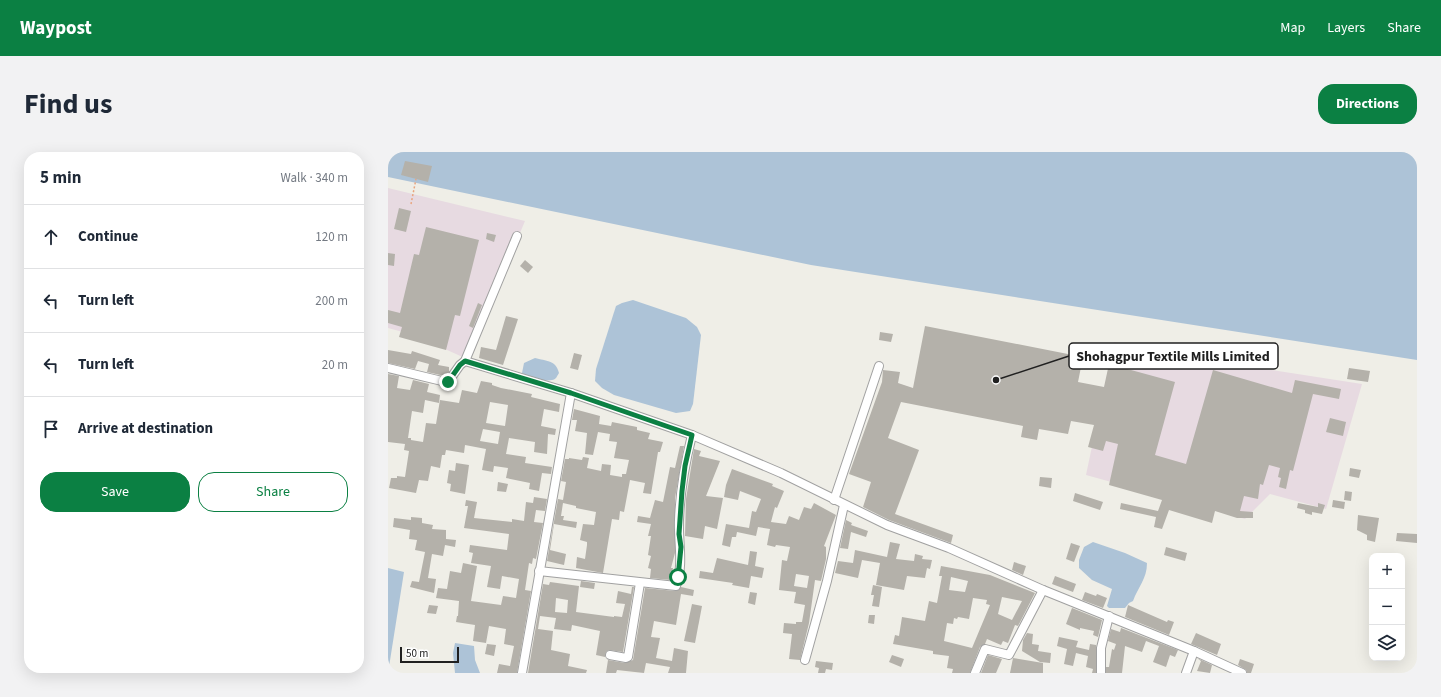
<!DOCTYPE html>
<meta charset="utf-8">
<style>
:root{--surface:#fff;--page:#f2f2f3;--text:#1f2937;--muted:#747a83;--line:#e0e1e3;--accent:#0b8043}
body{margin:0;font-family:"Source Sans 3",sans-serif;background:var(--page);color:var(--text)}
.controls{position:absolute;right:12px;bottom:12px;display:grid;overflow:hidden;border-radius:8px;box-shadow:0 4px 16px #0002}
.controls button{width:36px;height:36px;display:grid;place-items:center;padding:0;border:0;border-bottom:1px solid var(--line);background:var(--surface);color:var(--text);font:20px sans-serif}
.scale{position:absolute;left:12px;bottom:10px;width:59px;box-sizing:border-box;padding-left:4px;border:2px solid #202020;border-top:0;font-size:11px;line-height:14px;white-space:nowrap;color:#202020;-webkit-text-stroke:3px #fff;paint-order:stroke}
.stop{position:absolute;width:12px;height:12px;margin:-9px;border:3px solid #0b8043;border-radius:50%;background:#fff}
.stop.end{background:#0b8043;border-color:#fff;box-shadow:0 1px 4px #0008}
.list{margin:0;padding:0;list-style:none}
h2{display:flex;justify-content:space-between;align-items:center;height:52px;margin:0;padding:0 16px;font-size:17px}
h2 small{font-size:13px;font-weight:400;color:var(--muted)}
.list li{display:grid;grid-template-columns:26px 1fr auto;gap:12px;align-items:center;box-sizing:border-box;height:64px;padding:0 16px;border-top:1px solid var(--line)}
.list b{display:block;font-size:15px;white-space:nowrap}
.list em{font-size:13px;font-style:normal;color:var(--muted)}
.actions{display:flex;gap:8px;padding:12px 16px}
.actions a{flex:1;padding:9px 0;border:1px solid var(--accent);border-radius:16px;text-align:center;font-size:14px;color:var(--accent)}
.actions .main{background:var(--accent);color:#fff}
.icon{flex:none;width:22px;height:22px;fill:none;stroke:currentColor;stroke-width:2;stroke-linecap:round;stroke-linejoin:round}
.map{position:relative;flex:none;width:1029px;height:521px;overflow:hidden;border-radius:16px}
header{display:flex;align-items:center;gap:24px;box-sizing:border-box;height:56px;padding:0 20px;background:var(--accent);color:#fff}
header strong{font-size:19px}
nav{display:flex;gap:22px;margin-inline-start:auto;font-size:14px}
.intro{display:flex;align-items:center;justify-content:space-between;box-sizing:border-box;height:96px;padding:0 24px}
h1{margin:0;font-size:28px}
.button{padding:10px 18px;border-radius:16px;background:var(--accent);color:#fff;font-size:14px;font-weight:700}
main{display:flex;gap:24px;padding:0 24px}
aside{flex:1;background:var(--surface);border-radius:16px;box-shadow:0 4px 16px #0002}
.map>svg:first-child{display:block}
</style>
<header>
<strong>Waypost</strong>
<nav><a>Map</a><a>Layers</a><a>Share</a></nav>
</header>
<div class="intro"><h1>Find us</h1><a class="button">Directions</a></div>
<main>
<aside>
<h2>5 min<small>Walk · 340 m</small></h2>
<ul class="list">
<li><svg class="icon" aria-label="ahead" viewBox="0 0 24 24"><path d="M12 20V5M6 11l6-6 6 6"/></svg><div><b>Continue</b></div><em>120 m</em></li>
<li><svg class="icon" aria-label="left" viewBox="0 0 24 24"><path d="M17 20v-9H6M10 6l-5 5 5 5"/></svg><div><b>Turn left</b></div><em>200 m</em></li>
<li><svg class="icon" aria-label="left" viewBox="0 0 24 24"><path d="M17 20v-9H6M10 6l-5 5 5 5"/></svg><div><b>Turn left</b></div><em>20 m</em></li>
<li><svg class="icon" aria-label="arrive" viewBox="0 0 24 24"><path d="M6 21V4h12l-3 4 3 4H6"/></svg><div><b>Arrive at destination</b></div></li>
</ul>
<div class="actions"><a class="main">Save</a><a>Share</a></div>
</aside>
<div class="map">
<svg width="1029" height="521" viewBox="0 0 1029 521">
<rect width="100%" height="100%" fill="#efeee7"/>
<g fill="#e7dae1">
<polygon points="0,36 137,69 79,207 26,183 0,176"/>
<polygon points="726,190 779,202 974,232 938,357 882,342 857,367 698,323"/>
</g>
<g fill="#adc3d7">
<polygon points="0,0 1029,0 1029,208 423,113 0,25"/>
<polygon points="245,148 298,166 309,175 313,183 305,252 302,259 288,261 226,243 214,236 207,229 208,217 228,154 234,151"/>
<path d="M147 206C158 209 168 208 171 221 169 224 168 228 164 228 157 230 140 225 134 221L136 211Z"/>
<path d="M705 390 737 401 759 411C759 427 750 435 745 449L741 451 737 456H721L719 454 724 437 704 428 691 416V408L696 395Z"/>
<polygon points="0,416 16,420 0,521"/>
<polygon points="67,491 86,494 87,508 92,521 67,521 65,501"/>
</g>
<g fill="#b4b1aa" fill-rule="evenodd">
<polygon points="17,9 44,14 40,30 13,23"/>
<polygon points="11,56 23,59 18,80 6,77"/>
<polygon points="38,75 91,88 72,164 67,163 58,198 11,185 14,175 0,171 0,158 12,161 26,102 31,103"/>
<polygon points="99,81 108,83 106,90 98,87"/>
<polygon points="0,101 7,102 6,114 0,113"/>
<polygon points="137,108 145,115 140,121 132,114"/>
<polygon points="90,151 94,153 85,176 81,174"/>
<polygon points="118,164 130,167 115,213 91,206 93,195 108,198"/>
<polygon points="537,174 695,205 690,230 716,235 721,212 787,230 767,303 798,312 825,218 904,241 907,228 953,237 951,247 925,242 905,319 902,318 898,337 891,335 893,326 890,325 892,316 881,313 875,333 872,332 870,347 856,344 852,359 865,360 865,366 849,366 827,359 824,371 781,358 774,377 766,375 768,365 732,357 733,351 770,359 774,348 721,333 730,292 718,289 715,299 700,295 706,273 683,269 680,282 651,277 649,288 633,285 635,274 513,250 500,286 531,298 507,362 565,383 563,391 501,368 475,355 483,330 461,322 494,230 495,218 512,220 510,231 525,236"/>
<polygon points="492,180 505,182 503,190 491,188"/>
<polygon points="0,198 23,202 24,199 52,208 50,213 61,215 61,220 57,224 39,220 41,212 30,209 27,217 0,211"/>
<polygon points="186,201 194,203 190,218 182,216"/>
<polygon points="961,216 982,219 980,230 959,227"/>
<path d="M0 222 11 224 9 236 22 238 25 228 41 232 39 240 52 243 51 251 37 248 35 261 24 259 20 286H23V288L35 290 38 271 48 272 52 248 71 251 74 238 89 241 93 229 104 231V233L113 236 144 242 143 245 172 252 171 260 156 257 153 274 168 277 167 283 160 282 159 302 146 300 147 290 121 286 118 302 138 305 137 311 164 315 163 322 154 321 151 339 141 337 142 331 118 326 120 316 106 314 105 320 94 318 98 297 77 293 76 301 58 298 57 303H54L52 316 43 314 40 329 31 328 28 341 1 336 3 326H9V324L17 325 21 299 16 298 17 292 0 290ZM102 250 120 253 117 274 98 271ZM95 277 112 280 110 292 92 289Z"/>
<polygon points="186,257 212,264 211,272 223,274 224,270 249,275 249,278 262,281 260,287 275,290 272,300 270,300 263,342 255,341 257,331 242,328 236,360 232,359 231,368 224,367 215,421 188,416 189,405 197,407 199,393 199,390 192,388 195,372 206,373 208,360 188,356 188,354 175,351 173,364 176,364 175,368 189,370 188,376 166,372 162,398 178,402 176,413 159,409 170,347 175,348 178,330 173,329 177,307 181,307 181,306 194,308 195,305 201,306 199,316 213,319 214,312 223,313 222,323 234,325 234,322 238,322 241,308 226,306 229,290 221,289 222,282 210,280 205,303 197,302 199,281 187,279 189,268 184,268"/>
<polygon points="942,266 958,270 955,284 938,280"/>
<polygon points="292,294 296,294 287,346 287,401 283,416 285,416 283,428 262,426 263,417 260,416 263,404 260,403 263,384 260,384 263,372 249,370 250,364 262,366 267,348 275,350 282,315 287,316"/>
<polygon points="306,297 313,299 311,304 332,309 318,344 335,346 329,377 317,374 315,387 297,384 298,347"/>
<polygon points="68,311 81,313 77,342 62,339 63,332 59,331 61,318 67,319"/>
<polygon points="962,316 973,318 971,326 961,324"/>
<path d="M344 317 385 332 384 334 396 339 389 356 387 355 383 370 398 372 401 364 411 368 416 355 423 357 426 351 448 363 436 394 438 395V407L433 429 427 428 421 471 412 508 401 507 404 482 395 481 396 471 408 472V470H414L417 453 406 451 408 440 391 438 394 408 399 409 402 395 388 393 387 395 379 393 382 377 370 375 368 384 349 380 348 385H344L342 395 334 393 338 372 361 376 364 359 368 360 373 347 352 339 350 348 336 345 338 333ZM408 422 421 424 419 436 406 434Z"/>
<polygon points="652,325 664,326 663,336 651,334"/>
<polygon points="110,330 120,332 118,340 109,339"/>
<polygon points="957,339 964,340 963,349 956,348"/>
<polygon points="687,341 715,350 712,358 685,349"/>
<polygon points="146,345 159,347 157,359 148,358 146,370 155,371 148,407 145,406 144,412 141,411 137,438 143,439 129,521 109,521 111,512 122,514 126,494 116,492 118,477 101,474 98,491 85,489 87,473 68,470 69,464 70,464 71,449 48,446 50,436 59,437 62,419 73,421 75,411 89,414 83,449 113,453 115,444 128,446 131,427 114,424 112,437 99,435 103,414 83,411 85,401 81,400 82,393 119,398 121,382 76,376 80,354 77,354 78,348 89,350 86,366 124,370 124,367 136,369 138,350 145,351"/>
<polygon points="945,348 957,350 956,357 944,355"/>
<polygon points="910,351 930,355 930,351 937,353 934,362 924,360 924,363 917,361 917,358 909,356"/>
<polygon points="970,363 991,366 987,390 979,388 979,383 969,378"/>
<polygon points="23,365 34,366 34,371 45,373 44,377 58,378 58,387 68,388 67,395 57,393 55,404 44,402 40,426 48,427 46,441 22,435 24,429 31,430 37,400 27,398 29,388 21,387 22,378 5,375 6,366 23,368"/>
<polygon points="458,368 464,371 463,373 480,379 478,385 463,380 460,397 452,396"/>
<polygon points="1009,381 1029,382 1029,391 1008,389"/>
<polygon points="502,390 512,392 508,407 526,409 527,402 535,404 534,407 544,408 542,417 539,416 537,426 519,424 516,438 488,433 492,411 474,408 470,426 447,421 450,409 465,411 467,398 499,405"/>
<polygon points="683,391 692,394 686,410 678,407"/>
<polygon points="778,395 799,401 797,409 776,403"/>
<polygon points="362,399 369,400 367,414 376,416 374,426 363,424 361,436 344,433 345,431 311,426 312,419 325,421 329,406 360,413"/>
<polygon points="626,410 638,414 635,423 624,418"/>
<path d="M553 414 602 423 647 441 630 474 627 473 620 491 615 489 613 493 599 487 597 492 592 495 582 521H564L565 517 559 516 561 504 545 502V499L505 492 507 483 511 484 514 465 537 469 541 449 549 451 554 424H551ZM563 425 580 429 577 440 561 438ZM614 445 634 449 624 468 610 462ZM585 446 599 448 598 452 602 453 584 496 556 489 559 471 565 472 566 466 569 467 570 465 581 467Z"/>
<polygon points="667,424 688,432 685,440 664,432"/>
<polygon points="193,429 207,431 206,437 192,435"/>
<path d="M162 430 191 434 188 460 226 465V464L234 465 237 452 228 451 230 439 243 442 244 435H246L235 500 221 498 218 500 217 505 208 503 212 479 184 473 183 479 166 477 168 466 152 464 150 477 165 479 163 498 182 502 180 514 199 518 198 521H140L155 432 161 433ZM168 446 180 448 179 461 167 460Z"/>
<polygon points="485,433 494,435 491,455 484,454 486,443 483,443"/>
<polygon points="293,435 306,438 305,444 293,442 288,473 266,469 263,485 272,486 268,506 284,509 286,496 300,499 298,521 280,521 282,515 258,511 256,521 229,518 228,521 218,521 220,508 237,511 245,508 257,436 287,439"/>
<polygon points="362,440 369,441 367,453 360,451"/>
<polygon points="697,440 708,444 709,442 719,446 715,456 694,448"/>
<polygon points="304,452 314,454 307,491 296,489"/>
<polygon points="41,453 50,454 48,462 39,461"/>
<polygon points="740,453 779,470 780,468 786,470 781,483 737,465"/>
<polygon points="684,456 714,468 710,485 705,483 706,479 692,476 692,478 678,472"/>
<polygon points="481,463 487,463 486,472 480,471"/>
<polygon points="733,476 790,498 787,505 782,503 778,515 765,510 771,494 758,489 754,500 737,494 734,521 718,521 718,515 721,515 724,497 726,498 728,492 720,489 723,477 732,480"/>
<polygon points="639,481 645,482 644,492 651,493 650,499 663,501 662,511 652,510 634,499 635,488"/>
<polygon points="808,481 833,492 829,503 803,492"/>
<polygon points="671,485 690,489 688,495 701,498 702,492 708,493 708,521 704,521 705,517 698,515 700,504 688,501 685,514 676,512 679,497 669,494"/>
<polygon points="99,492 108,493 106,504 97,502"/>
<polygon points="504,503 516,507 513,515 501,510"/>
<polygon points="600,503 614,507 608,521 593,521"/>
<polygon points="625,506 655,511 655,521 622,521"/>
<polygon points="809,506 824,513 822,521 809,519 813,509"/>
<polygon points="852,507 866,512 863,521 859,521 858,518 850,513"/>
<polygon points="428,509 445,511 444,518 438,517 437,521 430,521 431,516 427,515"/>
</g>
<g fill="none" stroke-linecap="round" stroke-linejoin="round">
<g stroke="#a1a1a1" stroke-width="10">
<g id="minor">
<polyline points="77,209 129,84"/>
<polyline points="0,216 58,230 60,230 72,213 77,209 183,241 304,283 393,321 499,373 561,396 655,438 806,499 854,521"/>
<polyline points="446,348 491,214"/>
<path d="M151 419 288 434C296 413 290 389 291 368 292 339 297 311 304 283"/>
<polyline points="222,503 238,506 240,505 252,431"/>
<polyline points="417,508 439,429 456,353"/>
<polyline points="134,521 183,241"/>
<polyline points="587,521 597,497 621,503 655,438"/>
<polyline points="713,521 713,496 721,464"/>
<polyline points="798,521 806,499"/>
</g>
</g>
<polyline stroke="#e9a47e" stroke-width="1.5" stroke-dasharray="2 2" stroke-linecap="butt" points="23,52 28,27"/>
<use href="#minor" stroke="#fff" stroke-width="8"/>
</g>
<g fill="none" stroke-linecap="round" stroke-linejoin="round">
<polyline stroke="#0b8043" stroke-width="5" points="60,230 72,213 77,209 183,241 304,283 297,314 294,339 291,382 293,395 290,425"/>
</g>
<path fill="none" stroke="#202020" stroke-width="1.5" d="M608 228L681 204"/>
<circle fill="#202020" stroke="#fff" stroke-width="1.5" cx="608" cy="228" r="4"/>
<rect fill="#fff" stroke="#202020" stroke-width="1.5" x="681" y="191" width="209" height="26" rx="4"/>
<g font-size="14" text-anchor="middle" font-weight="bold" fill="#202020">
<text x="785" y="209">Shohagpur Textile Mills Limited</text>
</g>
</svg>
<div class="controls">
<button>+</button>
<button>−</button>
<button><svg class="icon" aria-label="layers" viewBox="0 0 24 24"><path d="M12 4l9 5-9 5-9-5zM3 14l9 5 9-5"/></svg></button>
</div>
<div class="scale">50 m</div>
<div class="stop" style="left:290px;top:425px"></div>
<div class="stop end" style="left:60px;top:230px"></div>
</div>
</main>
